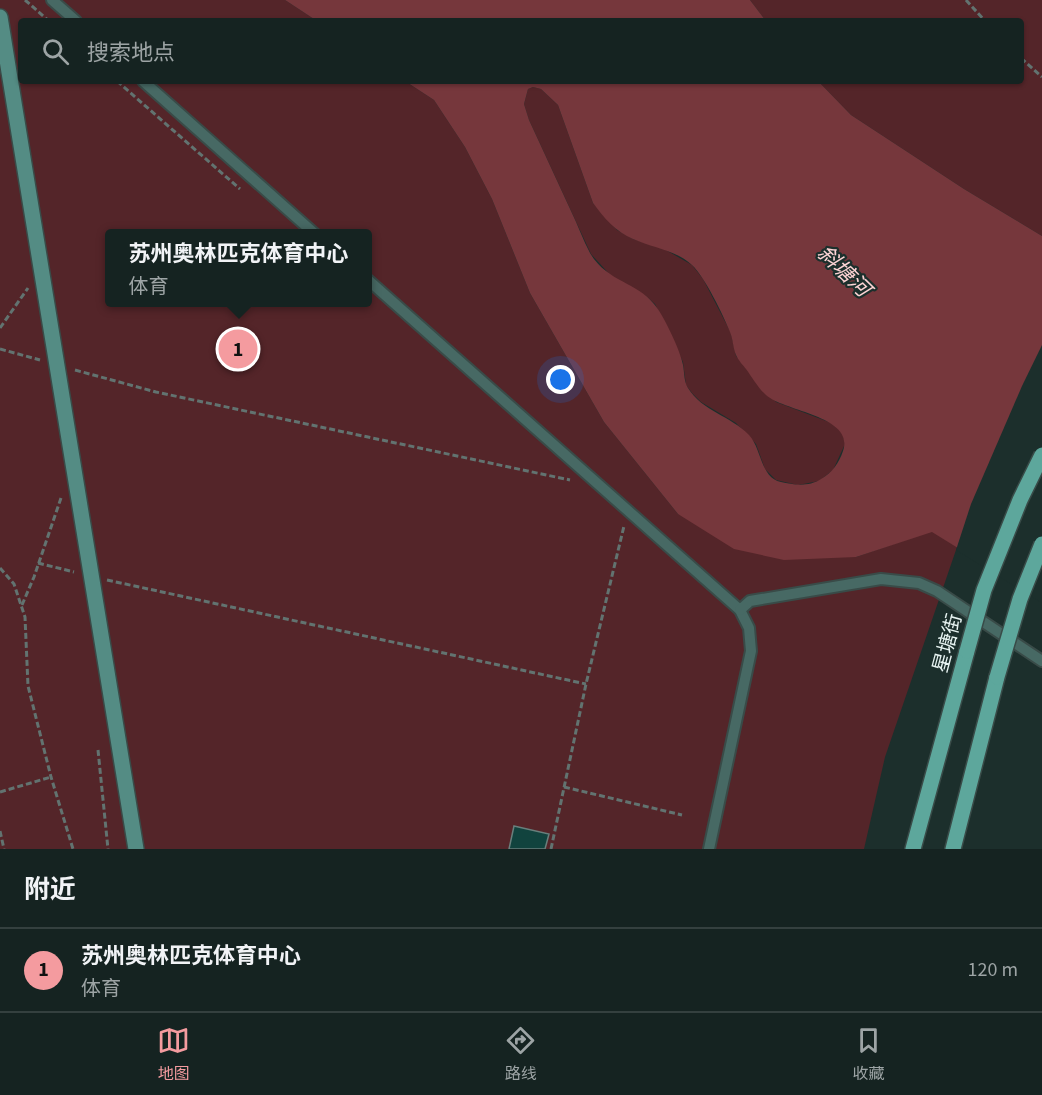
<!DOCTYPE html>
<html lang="zh">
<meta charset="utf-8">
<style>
:root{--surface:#152321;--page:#1e2b2a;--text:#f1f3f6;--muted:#9da4a5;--line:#34403f;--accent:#f49b9f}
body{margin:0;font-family:"Source Sans 3","Noto Sans SC",sans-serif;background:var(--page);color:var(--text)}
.you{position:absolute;left:561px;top:380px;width:21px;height:21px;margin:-15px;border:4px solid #fff;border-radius:50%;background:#1a73e8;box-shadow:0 0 0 9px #1a73e833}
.badge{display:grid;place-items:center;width:39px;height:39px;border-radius:50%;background:var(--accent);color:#111;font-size:20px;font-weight:700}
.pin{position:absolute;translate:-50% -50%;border:3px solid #fff;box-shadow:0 2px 6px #0006}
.popup{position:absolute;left:105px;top:229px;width:267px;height:78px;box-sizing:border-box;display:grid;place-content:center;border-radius:6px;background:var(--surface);filter:drop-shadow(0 2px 4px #0005);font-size:20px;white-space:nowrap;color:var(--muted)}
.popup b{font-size:22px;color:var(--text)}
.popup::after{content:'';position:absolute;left:50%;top:100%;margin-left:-12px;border:12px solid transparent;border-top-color:var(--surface)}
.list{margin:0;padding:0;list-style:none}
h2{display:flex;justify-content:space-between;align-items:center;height:78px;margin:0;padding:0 24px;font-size:26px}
h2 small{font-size:20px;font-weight:400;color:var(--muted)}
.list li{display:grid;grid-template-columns:39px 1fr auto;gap:18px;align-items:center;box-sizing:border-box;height:84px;padding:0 24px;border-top:2px solid var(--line)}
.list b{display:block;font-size:22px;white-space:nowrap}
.list p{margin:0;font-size:20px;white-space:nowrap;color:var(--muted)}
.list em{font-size:20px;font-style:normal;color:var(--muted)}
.icon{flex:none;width:33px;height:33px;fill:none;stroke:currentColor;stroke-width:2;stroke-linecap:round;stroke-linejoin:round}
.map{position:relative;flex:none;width:1042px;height:849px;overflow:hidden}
.search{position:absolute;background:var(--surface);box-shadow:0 2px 4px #0004;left:18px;right:18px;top:18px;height:66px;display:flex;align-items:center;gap:15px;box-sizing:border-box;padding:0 21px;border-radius:6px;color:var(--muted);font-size:22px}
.sheet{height:162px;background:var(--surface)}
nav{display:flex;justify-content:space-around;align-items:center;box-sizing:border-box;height:84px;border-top:2px solid var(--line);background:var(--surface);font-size:16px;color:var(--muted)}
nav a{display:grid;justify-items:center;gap:3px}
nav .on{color:var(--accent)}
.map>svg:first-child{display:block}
</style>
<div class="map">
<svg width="1042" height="849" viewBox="0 0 1042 849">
<rect width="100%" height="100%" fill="#1c2f2c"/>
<g fill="#542529" fill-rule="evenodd">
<path d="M0 0H285L317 21H21V81H405L434 100 465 147 492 199 530 293 604 422 678 514 856 557 932 531 957 547 885 757 864 849H0ZM109 234H367V302H109Z"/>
<polygon points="750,0 1042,0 1042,236 964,189 851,115 818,81 1021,81 1021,21 766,21"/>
<polygon points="533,87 541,89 558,105 593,203 617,230 633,239 664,249 692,265 703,279 731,333 736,356 776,402 834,424 843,434 845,444 833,470 819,481 798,485 776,480 765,469 756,444 736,423 701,402 692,393 686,385 683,362 655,304 646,296 612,277 591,254 529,120 524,104 528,89"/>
</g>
<g fill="#76373c" fill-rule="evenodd">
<polygon points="285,0 750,0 766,21 317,21"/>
<path d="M405 81H818L851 115 964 189 1042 236V600L932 532 856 557 784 560 734 549 678 514 604 422 530 293 492 199 465 147 434 100ZM533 87 541 89 558 105 593 203C604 218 616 232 633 239 653 248 676 250 692 265 705 277 723 315 730 332 733 339 733 348 736 355 738 360 743 365 746 369 752 377 758 388 766 395 785 412 855 416 843 451 839 463 832 473 821 479 809 487 794 485 781 482 760 477 762 449 749 435 731 416 702 411 688 388 683 380 685 370 682 361 679 348 663 314 654 304 637 282 607 282 590 253 583 240 578 225 571 211 557 181 543 150 529 120L524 104 528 89Z"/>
</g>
<polygon fill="#1c2f2c" points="1042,345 1042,603 956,550 971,504 1022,386"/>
<polygon fill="#11433e" stroke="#697f7c" stroke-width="1.5" points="514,826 549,834 545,849 509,849"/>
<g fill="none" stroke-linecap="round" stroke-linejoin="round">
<g stroke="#394b48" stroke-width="14">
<g id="lane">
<polyline points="52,0 76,21"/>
<polyline points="143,81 315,234"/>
<polyline points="367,279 740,610 749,628 751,651 709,849"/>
<polyline points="740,610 750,601 881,579 919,583 937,591 1042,661"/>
</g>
</g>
<g stroke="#394b48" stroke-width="18">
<polyline id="secondary" points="0,17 136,849"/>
</g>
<g stroke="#394b48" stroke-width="18">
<g id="primary">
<polyline points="913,849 967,651"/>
<polyline points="953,849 997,677"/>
</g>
</g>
<g stroke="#627370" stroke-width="3" stroke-dasharray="6 3" stroke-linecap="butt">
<polyline points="25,0 49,21"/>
<polyline points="966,0 985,21"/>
<polyline points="1021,58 1042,77"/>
<polyline points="117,81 240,189"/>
<polyline points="0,328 28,288"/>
<polyline points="0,349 40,360"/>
<polyline points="75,370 156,392 570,480"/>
<polyline points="38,563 74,572"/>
<polyline points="0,568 14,584 25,617 28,686 51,777 73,849"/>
<polyline points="107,580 586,684"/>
<polyline points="22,605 34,577 61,498"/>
<polyline points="98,750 108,849"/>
<polyline points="564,787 682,815"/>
<polyline points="0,792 51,777"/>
<polyline points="0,831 4,849"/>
<polyline points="551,849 586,684 624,526"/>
</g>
<use href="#lane" stroke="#476964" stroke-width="10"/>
<use href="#secondary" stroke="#548c84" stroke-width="15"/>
<use href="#primary" stroke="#5da79c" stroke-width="15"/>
<g stroke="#394b48" stroke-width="18" stroke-linecap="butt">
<g id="primary-bridge">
<polyline points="967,651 984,590 1020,500 1042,455"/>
<polyline points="997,677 1020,599 1042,544"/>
</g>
</g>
<use href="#primary-bridge" stroke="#5da79c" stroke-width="15"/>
</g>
<g text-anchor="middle" stroke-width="4.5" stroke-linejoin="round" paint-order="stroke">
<g font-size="20" fill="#e8f4f2" stroke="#1c2f2c">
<text transform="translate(947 643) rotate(-75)" y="7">星塘街</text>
</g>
<g font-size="21" font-style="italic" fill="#fed4d5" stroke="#1c2f2c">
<text transform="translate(844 271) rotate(44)" y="7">斜塘河</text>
</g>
</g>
</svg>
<div class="you"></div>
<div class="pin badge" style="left:238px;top:349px">1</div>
<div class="popup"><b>苏州奥林匹克体育中心</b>体育</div>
<div class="search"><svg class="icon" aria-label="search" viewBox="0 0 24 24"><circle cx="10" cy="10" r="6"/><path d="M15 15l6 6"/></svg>搜索地点</div>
</div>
<section class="sheet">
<h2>附近<small></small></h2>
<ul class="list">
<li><span class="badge">1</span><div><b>苏州奥林匹克体育中心</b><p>体育</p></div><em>120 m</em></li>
</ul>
</section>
<nav>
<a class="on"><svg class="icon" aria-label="map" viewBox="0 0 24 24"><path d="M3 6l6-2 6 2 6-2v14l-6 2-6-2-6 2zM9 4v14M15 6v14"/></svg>地图</a>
<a><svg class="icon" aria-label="directions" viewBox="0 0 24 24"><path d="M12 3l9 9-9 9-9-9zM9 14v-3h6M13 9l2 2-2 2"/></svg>路线</a>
<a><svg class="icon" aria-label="saved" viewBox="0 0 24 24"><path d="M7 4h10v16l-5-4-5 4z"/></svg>收藏</a>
</nav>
